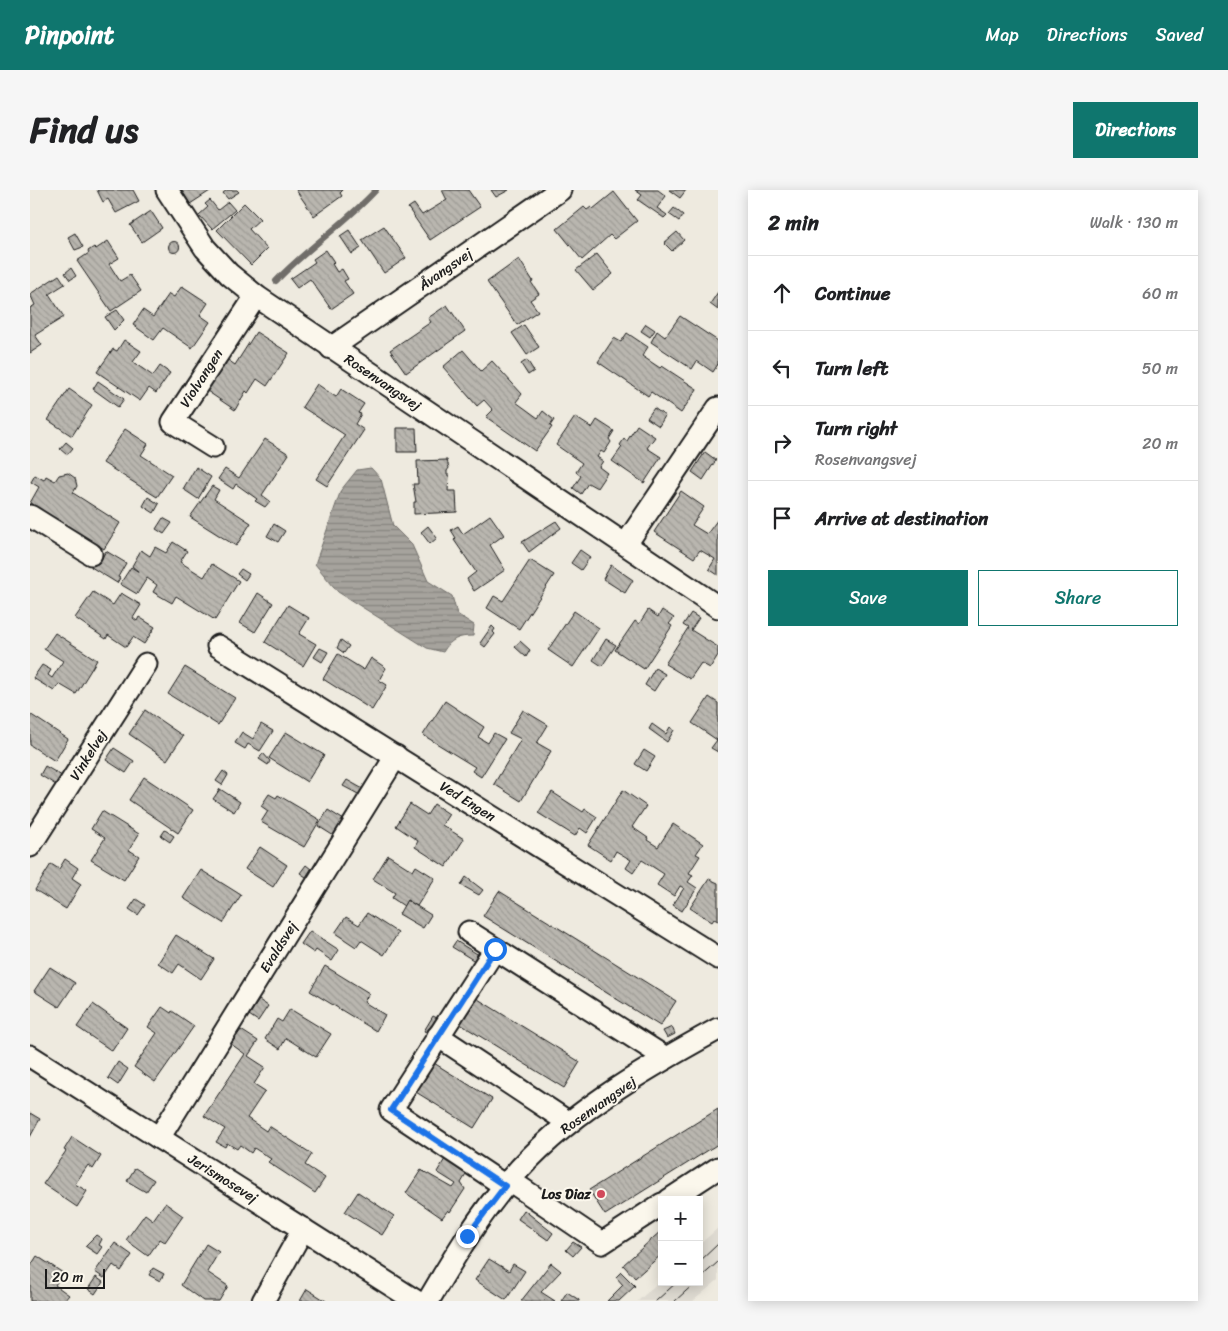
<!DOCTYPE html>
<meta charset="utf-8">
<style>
:root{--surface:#fff;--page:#f6f6f6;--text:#202124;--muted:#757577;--line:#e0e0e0;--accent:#0f766e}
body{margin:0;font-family:Sriracha,sans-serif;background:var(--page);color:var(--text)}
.controls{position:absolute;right:15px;bottom:15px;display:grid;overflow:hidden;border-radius:0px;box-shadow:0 2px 12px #0003}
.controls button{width:45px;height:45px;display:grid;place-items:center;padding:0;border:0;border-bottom:1px solid var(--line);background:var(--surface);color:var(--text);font:25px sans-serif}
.scale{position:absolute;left:15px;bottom:12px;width:60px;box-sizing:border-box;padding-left:5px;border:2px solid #1c1c1c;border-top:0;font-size:14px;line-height:18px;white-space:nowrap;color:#1c1c1c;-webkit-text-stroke:4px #fbf7ec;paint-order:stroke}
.stop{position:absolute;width:15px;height:15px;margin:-11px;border:4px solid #1a73e8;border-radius:50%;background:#fff}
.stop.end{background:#1a73e8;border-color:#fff;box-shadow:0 1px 5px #0008}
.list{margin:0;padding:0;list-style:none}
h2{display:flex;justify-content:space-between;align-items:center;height:65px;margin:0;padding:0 20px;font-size:21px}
h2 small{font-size:16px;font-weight:400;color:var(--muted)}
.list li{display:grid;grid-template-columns:32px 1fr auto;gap:15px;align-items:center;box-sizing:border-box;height:75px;padding:0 20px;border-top:1px solid var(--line)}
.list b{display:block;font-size:19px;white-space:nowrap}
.list p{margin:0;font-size:16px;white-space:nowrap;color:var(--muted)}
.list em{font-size:16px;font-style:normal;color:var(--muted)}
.actions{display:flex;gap:10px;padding:15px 20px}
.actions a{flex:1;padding:11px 0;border:1px solid var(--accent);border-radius:0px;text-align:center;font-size:18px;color:var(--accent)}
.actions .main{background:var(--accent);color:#fff}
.icon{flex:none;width:28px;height:28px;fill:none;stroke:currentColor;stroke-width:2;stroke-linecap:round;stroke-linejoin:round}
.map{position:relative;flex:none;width:688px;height:1111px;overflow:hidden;border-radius:0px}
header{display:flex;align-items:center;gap:30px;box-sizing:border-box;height:70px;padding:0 25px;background:var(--accent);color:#fff}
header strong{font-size:24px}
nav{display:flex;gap:28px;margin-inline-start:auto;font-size:18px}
.intro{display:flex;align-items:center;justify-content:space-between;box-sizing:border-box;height:120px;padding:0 30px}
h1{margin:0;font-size:35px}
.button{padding:12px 22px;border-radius:0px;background:var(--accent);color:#fff;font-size:18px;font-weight:700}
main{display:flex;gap:30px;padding:0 30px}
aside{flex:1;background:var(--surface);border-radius:0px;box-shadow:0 2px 12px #0003}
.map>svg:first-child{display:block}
</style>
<header>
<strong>Pinpoint</strong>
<nav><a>Map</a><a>Directions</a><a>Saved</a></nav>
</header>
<div class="intro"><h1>Find us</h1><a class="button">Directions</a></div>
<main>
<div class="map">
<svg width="688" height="1111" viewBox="0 0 688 1111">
<defs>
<pattern id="water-rules" width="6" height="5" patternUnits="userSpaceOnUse" patternTransform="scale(1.25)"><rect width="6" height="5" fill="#a6a39d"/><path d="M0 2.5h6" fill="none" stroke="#86847f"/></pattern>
<pattern id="building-back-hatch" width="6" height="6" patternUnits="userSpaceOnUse" patternTransform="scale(1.25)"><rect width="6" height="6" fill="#b9b6af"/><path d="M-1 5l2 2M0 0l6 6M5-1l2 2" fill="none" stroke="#9e9c96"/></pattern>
</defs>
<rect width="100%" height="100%" fill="#eeeadf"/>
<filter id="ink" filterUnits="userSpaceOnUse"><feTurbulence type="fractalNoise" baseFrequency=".02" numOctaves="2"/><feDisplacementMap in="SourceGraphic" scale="10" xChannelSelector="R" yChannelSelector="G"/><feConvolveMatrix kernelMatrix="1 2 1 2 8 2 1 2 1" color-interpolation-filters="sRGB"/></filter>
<g filter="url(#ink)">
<polygon fill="#dedad1" points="688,1038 688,1090 663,1111 608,1111 632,1089 632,1092 669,1092 669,1055"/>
<path fill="url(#water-rules)" stroke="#6f6d69" d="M341 278 351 289 363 336 382 355 398 391 422 406 427 424 444 435 443 446C428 446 421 449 413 462L397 458 308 402 285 374 311 300 327 280Z"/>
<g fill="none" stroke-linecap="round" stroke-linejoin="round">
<path stroke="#6f6d69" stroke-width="6" d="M246 91C277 58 315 34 346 0"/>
</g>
<g fill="url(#building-back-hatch)" stroke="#1c1c1c">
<polygon points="67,0 103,0 109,11 86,23 78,9 73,12"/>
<polygon points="154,0 180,0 180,1 160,14 152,1"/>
<polygon points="197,0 207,0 209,2 198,9 193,3"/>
<polygon points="266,0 313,0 310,3 312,6 284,26"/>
<polygon points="438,0 450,17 400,50 378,18 384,14 392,25 417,10 412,0"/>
<polygon points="461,0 479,0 466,7"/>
<polygon points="605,0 628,0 636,6 627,18 637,25 634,28 608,10 612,5"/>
<polygon points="639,0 656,0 650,8"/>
<polygon points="584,2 607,31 584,49 580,45 552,70 527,39 554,17 557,20 561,17 563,19"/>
<polygon points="180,10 188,20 198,12 205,20 182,39 169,25 178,17 175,14"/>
<polygon points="214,13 230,29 219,39 237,59 221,75 187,40"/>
<polygon points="644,18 653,25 649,31 639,24"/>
<polygon points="121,21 132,38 112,52 100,35"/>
<polygon points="354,36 376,68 354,83 332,50"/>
<polygon points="319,40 331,58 322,64 310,46"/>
<polygon points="647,42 654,50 642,61 634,53"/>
<polygon points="45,43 53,57 45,60 38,47"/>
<polygon points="78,51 89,68 79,74 90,91 100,85 111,101 81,121 47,71 59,63 58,61 64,57 66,59"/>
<circle cx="144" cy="57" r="5.5"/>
<polygon points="296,60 304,72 302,74 307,82 312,79 318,89 314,91 323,104 301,119 280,89 267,98 260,89 285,72 283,69"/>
<polygon points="567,64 583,84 563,100 546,80"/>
<polygon points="489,69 503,91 501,92 509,104 500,110 508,121 487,135 457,92"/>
<polygon points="41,78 46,86 40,90 35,83"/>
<polygon points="29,85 35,94 19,104 34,127 5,145 12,155 0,163 0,118 5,115 0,104"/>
<polygon points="152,96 178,113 170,125 180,132 162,158 133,138 124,150 103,135 113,120 123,127 139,104 144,107"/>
<polygon points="688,102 688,120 680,114"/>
<polygon points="417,115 435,141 376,183 360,160 401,132 398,128"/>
<polygon points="87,120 94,130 84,140 75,127"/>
<polygon points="650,126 688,151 688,174 683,182 667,171 662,179 621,152 627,141 635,147"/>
<polygon points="616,134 625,140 620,147 611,141"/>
<polygon points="494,135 509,157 497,165 482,143"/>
<polygon points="226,142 259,163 237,196 227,189 218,203 216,201 205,220 177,201 198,170 205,175"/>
<polygon points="597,143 618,157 612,166 630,178 632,176 667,199 651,223 621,202 618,206 568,172 584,148 591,152"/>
<polygon points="94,150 111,161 103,172 123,186 130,176 140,183 126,203 119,198 110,211 67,182 83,159 87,161"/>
<polygon points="433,160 451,181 462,171 492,204 486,212 508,228 513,221 524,230 520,236 522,237 505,261 456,227 463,220 454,210 447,216 413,177"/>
<polygon points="497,170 504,181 498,185 491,174"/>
<polygon points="68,191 94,209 88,217 63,199"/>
<polygon points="287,194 306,207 311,199 334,214 328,223 331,224 325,234 334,240 297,296 286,289 315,245 272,217"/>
<polygon points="39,199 62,215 42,246 18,230"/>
<polygon points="624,218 635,226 629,236 617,228"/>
<polygon points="545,227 562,238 567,230 584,241 579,249 581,252 574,263 571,261 567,267 573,271 569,277 577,283 567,298 558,293 551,304 543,298 551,286 546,282 552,273 526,255"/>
<polygon points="607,235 625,247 617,258 631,267 614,293 582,271 592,257 590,255 594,249 597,251"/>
<polygon points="367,238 386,238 387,262 367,262"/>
<polygon points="95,239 118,254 111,265 142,285 127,307 73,273"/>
<polygon points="235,249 259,264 232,305 240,311 235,317 225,311 227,309 206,294 203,299 188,289 195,279 209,288"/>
<polygon points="36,252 43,258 37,265 30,259"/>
<polygon points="675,262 686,270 673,290 662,282"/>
<polygon points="417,270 419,278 417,281 417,285 419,285 418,301 426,301 427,322 384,324 384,312 386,312 383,294 388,294 387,271"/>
<polygon points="166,277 181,287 168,309 153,299"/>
<polygon points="38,283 45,288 47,296 43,303 90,333 74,359 0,313 9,297 1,292 5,285 14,290 16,286 25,291 29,285"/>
<polygon points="182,296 189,300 184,309 221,333 206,356 160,327"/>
<polygon points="651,301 674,317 662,335 677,344 688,329 688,385 679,379 685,369 670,360 664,368 624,342"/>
<polygon points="118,307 129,314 124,323 113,316"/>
<polygon points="460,325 474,345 460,355 475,380 444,401 437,389 446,382 424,350 426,348 421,340 428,336 433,344"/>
<polygon points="133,328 142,333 134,344 126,339"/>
<polygon points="526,331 531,338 499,362 492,352"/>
<polygon points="244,334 255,341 248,352 237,346"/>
<polygon points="398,336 407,348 400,354 391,342"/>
<polygon points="143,352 157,361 150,372 174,387 182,374 209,391 185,430 146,406 142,413 123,402 127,395 117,388 107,404 90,394 101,377 109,382 102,376 111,360 120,366 125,357 136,363"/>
<polygon points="550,360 560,367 551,380 541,373"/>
<polygon points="76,361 96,373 88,387 90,388 87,393 61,377 64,372 68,374"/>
<polygon points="500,370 524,385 489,439 457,418 464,406 473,411"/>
<polygon points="581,375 603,390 595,403 573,389"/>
<polygon points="211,379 219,384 215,390 207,384"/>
<polygon points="63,402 83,415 91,403 111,415 103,428 107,431 109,427 125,437 114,454 103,447 96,457 78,445 76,449 45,428"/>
<polygon points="228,403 243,413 225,442 210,433"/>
<polygon points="258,415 279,428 269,444 286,454 273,476 235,452"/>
<polygon points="618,420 628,427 632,420 644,428 639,434 642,436 614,479 585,460 605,431 609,434"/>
<polygon points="544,421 569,438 543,477 518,460"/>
<polygon points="661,423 669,428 661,440 688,457 688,465 680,478 671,473 660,489 635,474 658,438 653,435"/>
<polygon points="462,436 465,439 463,442 465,444 455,457 450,453"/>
<polygon points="25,443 67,470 46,504 29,494 24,501 3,488 12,475 21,480 18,485 22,488 33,471 14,459"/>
<polygon points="576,449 586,455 572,476 563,470"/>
<polygon points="311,450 319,456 314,463 307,458"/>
<polygon points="490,451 500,460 496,467 485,457"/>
<polygon points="290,458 298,462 292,472 284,467"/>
<polygon points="308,464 334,480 341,468 356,478 349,490 357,495 342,520 293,489"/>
<polygon points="155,477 205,508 188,535 138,504"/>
<polygon points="625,478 635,484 624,501 615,495"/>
<polygon points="679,507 688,513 688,562 681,558 687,550 662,533"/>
<polygon points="415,511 454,537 448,547 458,553 464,543 475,549 451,587 442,581 445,577 393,545"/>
<polygon points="115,520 153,546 137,570 99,544"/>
<polygon points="493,520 518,535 507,553 521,561 491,611 464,594 491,549 479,543"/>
<polygon points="0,524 38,549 25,571 0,555"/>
<polygon points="231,534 243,541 230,561 218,554 215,559 205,553 212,542 223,549"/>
<polygon points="622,534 636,544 640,537 644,540 637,552 619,539"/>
<polygon points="256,542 294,565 277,592 239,568"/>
<polygon points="84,558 104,571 96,583 76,570"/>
<polygon points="614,560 625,567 616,581 605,574"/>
<polygon points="233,563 240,571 238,575 229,569"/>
<polygon points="15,576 32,586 26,595 10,585"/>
<polygon points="193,581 198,585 192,595 186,591"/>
<polygon points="114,587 163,620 148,643 99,610"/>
<polygon points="317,590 333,599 330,605 313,596"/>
<polygon points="190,599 210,612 204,622 183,609"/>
<polygon points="593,600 616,616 602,637 618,648 617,650 628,657 643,634 673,654 666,664 670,666 659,683 663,685 658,692 667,698 652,721 643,715 654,698 650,696 644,706 627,695 634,684 612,670 603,683 596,678 601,670 586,661 581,670 558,655"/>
<polygon points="522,602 553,622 555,619 567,627 557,643 550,638 545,646 508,623"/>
<polygon points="239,604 246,608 248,605 290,630 274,657 231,632 238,621 231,616"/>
<polygon points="380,614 397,625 404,614 419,624 412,635 434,649 416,677 385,657 388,651 366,636"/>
<polygon points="298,620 314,630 304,646 288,636"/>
<polygon points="72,621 109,644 99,660 109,666 94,690 61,670 75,648 61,639"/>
<polygon points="135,640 144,646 140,652 131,646"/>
<polygon points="230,657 257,675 243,697 215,679"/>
<polygon points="358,665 383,681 386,676 405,688 387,716 377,710 374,716 362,708 365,703 343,689"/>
<polygon points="35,669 48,678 42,688 51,694 36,719 5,700 21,674 29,679"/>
<polygon points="276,675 281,679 276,687 270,683"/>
<polygon points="171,680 211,705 193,733 153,708"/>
<polygon points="436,687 453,700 449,705 431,695"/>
<polygon points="679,689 688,693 688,731 684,729 682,732 660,718"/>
<polygon points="469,701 646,811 630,836 453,726"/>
<polygon points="106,709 115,715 108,725 99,719"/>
<polygon points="377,710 401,725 393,738 369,724"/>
<polygon points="337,723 368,743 354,765 331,750 326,757 305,743 316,727 329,735"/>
<polygon points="280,741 309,760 302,771 286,760 284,763 271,754"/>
<polygon points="146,745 184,769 171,789 149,774 143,783 128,773"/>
<polygon points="426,751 452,767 448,773 422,757"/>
<polygon points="295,776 339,803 334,812 355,825 346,841 280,801"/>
<polygon points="20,777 45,793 29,817 4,801"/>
<polygon points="443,806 550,872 534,898 427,832"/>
<polygon points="229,810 238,816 228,831 219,825"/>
<polygon points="63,814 97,838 82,861 47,837"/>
<polygon points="132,817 141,823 142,821 164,836 125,892 104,877 127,843 118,837"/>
<polygon points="260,819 301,844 286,867 256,848 250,859 235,849 247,829 252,832"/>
<polygon points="403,826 409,829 400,844 394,841"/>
<polygon points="642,837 645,844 637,848 633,841"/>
<polygon points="211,840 228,851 218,866 235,877 224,894 235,901 217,928 236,941 239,936 282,964 275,975 295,988 285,1003 238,972 241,969 224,958 221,963 210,955 207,959 197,953 195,957 186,952 195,939 174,926 215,864 201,854"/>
<polygon points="399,870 462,909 444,938 381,899"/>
<polygon points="88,872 98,879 88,895 78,888"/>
<polygon points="688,919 688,954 575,1025 559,1000"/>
<polygon points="0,923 10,929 0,947"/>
<polygon points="42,947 71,966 63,979 58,975 45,994 57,1001 47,1017 13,994 36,961 34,960"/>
<polygon points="415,969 437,983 431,993 435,999 420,1022 418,1020 412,1028 376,1003 391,980 423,998 426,994 407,982"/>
<polygon points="105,978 124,990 116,1002 97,991"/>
<polygon points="328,1002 364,1026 352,1045 315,1022"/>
<polygon points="135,1013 153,1026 135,1052 130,1049 118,1066 96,1050 115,1024 123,1030"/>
<polygon points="494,1020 523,1043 518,1050 488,1029"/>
<polygon points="632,1040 632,1064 605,1088 593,1075"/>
<polygon points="66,1045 72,1049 69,1055 72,1057 67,1064 55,1056"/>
<polygon points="543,1052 551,1057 543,1066 536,1060"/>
<polygon points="85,1053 102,1065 91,1081 83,1075 74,1088 65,1082"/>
<polygon points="176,1054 189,1062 177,1082 198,1096 189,1111 173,1111 151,1095"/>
<polygon points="7,1066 33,1083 25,1095 39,1105 34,1111 0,1111 0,1077"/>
<polygon points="459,1069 479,1081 483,1074 495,1081 476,1110 445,1090"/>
<polygon points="521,1073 531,1081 511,1102 525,1111 491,1111"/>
<polygon points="123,1078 134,1084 130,1091 119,1085"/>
<polygon points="591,1082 605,1096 589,1111 577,1111 593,1095 586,1087"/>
<polygon points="66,1087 73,1092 65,1104 58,1099"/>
<polygon points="277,1099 296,1111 270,1111"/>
<polygon points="537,1102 549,1110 549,1111 531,1111"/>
</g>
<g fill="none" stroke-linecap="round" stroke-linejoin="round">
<g stroke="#1c1c1c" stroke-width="25">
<g id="minor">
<polyline points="137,0 175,58 199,84 226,106 688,417"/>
<polyline points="301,158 530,0"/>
<polyline points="183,257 143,232 226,106"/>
<polyline points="0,326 61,364"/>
<polyline points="596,354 688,218"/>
<polyline points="188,456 688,768"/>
<polyline points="0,656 116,474"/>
<polyline points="439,742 636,868"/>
<polyline points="465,759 361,920 475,996"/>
<polyline points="408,846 538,932"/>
<polyline points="0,866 386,1111"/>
<polyline points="129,948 366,566"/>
<polyline points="479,990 572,1053 632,1014"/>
<polyline points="639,1010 688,978"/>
<polyline points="233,1111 273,1039"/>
<path d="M398 1111C423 1069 447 1028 479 991 534 925 613 880 688 839"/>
</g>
</g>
<use href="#minor" stroke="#fbf7ec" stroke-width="21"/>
<g stroke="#1c1c1c" stroke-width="1">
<polyline points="669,1072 688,1054"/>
<polyline points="669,1089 688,1072"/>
<polyline points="626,1111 647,1092"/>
<polyline points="645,1111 666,1092"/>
</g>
</g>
</g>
<g fill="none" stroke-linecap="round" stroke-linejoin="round" filter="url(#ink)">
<polyline stroke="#1a73e8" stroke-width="6" points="437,1046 475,996 361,920 465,759"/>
</g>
<circle fill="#d1495b" stroke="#fbf7ec" stroke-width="2" cx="571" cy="1004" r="5"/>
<g text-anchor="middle" stroke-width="4" stroke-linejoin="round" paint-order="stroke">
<g font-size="14" fill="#1c1c1c" stroke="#fbf7ec">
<text transform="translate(415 79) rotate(-35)" y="5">Åvangsvej</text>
<text transform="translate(171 188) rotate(-57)" y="5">Violvangen</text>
<text transform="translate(353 192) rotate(34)" y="5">Rosenvangsvej</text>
<text transform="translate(58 565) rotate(-58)" y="5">Vinkelvej</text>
<text transform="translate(438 611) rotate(32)" y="5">Ved Engen</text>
<text transform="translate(248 757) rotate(-58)" y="5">Evaldsvej</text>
<text transform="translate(568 915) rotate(-35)" y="5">Rosenvangsvej</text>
<text transform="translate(193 988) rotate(32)" y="5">Jerismosevej</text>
</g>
<g font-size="14" font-weight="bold" fill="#1c1c1c" stroke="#fbf7ec" text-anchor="end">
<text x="561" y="1009">Los Diaz</text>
</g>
</g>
</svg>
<div class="controls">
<button>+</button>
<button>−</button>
</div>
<div class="scale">20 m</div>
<div class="stop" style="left:465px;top:759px"></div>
<div class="stop end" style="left:437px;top:1046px"></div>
</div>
<aside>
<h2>2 min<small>Walk · 130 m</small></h2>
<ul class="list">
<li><svg class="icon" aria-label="ahead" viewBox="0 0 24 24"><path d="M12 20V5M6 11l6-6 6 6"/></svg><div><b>Continue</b></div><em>60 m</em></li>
<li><svg class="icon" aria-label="left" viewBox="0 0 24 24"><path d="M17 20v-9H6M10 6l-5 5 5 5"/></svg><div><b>Turn left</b></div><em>50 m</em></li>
<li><svg class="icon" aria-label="right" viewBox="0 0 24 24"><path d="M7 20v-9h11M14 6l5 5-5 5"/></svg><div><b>Turn right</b><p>Rosenvangsvej</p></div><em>20 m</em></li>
<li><svg class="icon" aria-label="arrive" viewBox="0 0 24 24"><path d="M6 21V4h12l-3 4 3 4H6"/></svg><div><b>Arrive at destination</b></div></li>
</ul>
<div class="actions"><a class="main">Save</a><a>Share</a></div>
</aside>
</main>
